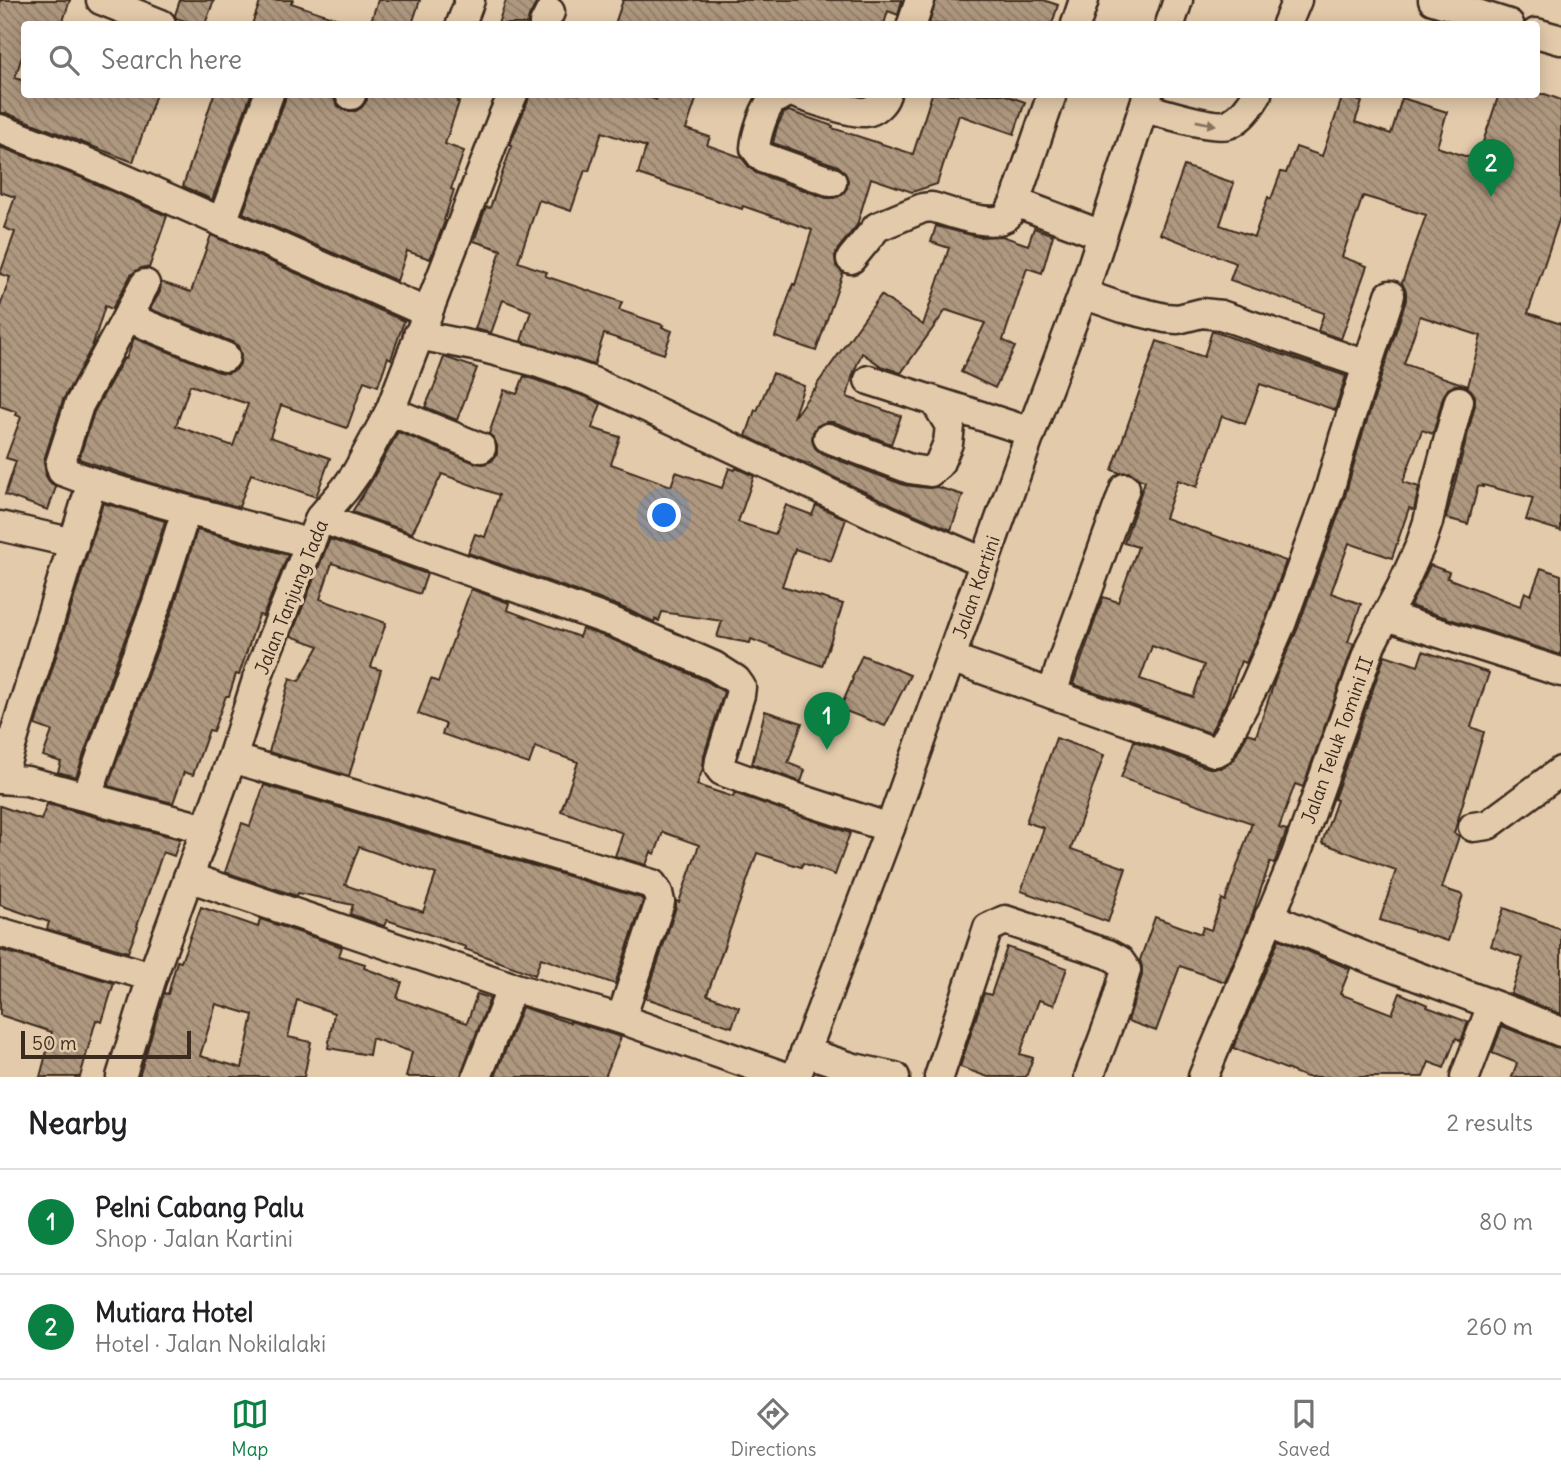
<!DOCTYPE html>
<meta charset="utf-8">
<style>
:root{--surface:#fff;--page:#f2f2f2;--text:#202124;--muted:#757577;--line:#e0e0e0;--accent:#0b8043}
body{margin:0;font-family:Delius,sans-serif;background:var(--page);color:var(--text)}
.scale{position:absolute;left:21px;bottom:18px;width:170px;box-sizing:border-box;padding-left:7px;border:4px solid #3b2a1e;border-top:0;font-size:19px;line-height:24px;white-space:nowrap;color:#3b2a1e;-webkit-text-stroke:5px #e3caab;paint-order:stroke}
.you{position:absolute;left:665px;top:516px;width:24px;height:24px;margin:-18px;border:5px solid #fff;border-radius:50%;background:#1a73e8;box-shadow:0 0 0 10px #1a73e833}
.badge{display:grid;place-items:center;width:46px;height:46px;border-radius:50%;background:var(--accent);color:#fff;font-size:23px;font-weight:700}
.pin{position:absolute;translate:-50% -58px;filter:drop-shadow(0 2px 4px #0008)}
.pin::after{content:'';position:absolute;top:37px;width:24px;height:21px;background:inherit;clip-path:polygon(0 0,100% 0,50% 100%)}
.list{margin:0;padding:0;list-style:none}
h2{display:flex;justify-content:space-between;align-items:center;height:91px;margin:0;padding:0 28px;font-size:30px}
h2 small{font-size:23px;font-weight:400;color:var(--muted)}
.list li{display:grid;grid-template-columns:46px 1fr auto;gap:21px;align-items:center;box-sizing:border-box;height:105px;padding:0 28px;border-top:2px solid var(--line)}
.list b{display:block;font-size:26px;white-space:nowrap}
.list p{margin:0;font-size:23px;white-space:nowrap;color:var(--muted)}
.list em{font-size:23px;font-style:normal;color:var(--muted)}
.icon{flex:none;width:38px;height:38px;fill:none;stroke:currentColor;stroke-width:2;stroke-linecap:round;stroke-linejoin:round}
.map{position:relative;flex:none;width:1561px;height:1077px;overflow:hidden}
.search{position:absolute;background:var(--surface);box-shadow:0 4px 18px #0003;left:21px;right:21px;top:21px;height:77px;display:flex;align-items:center;gap:18px;box-sizing:border-box;padding:0 24px;border-radius:7px;color:var(--muted);font-size:26px}
.sheet{height:301px;background:var(--surface)}
nav{display:flex;justify-content:space-around;align-items:center;box-sizing:border-box;height:98px;border-top:2px solid var(--line);background:var(--surface);font-size:19px;color:var(--muted)}
nav a{display:grid;justify-items:center;gap:4px}
nav .on{color:var(--accent)}
.map>svg:first-child{display:block}
</style>
<div class="map">
<svg width="1561" height="1077" viewBox="0 0 1561 1077">
<defs>
<pattern id="building-back-hatch" width="6" height="6" patternUnits="userSpaceOnUse" patternTransform="scale(1.75)"><rect width="6" height="6" fill="#af9880"/><path d="M-1 5l2 2M0 0l6 6M5-1l2 2" fill="none" stroke="#907c68"/></pattern>
</defs>
<rect width="100%" height="100%" fill="#e3caab"/>
<filter id="ink" filterUnits="userSpaceOnUse"><feTurbulence type="fractalNoise" baseFrequency=".0143" numOctaves="2"/><feDisplacementMap in="SourceGraphic" scale="14" xChannelSelector="R" yChannelSelector="G"/><feConvolveMatrix kernelMatrix="1 2 1 2 8 2 1 2 1" color-interpolation-filters="sRGB"/></filter>
<g filter="url(#ink)">
<g fill="url(#building-back-hatch)" stroke="#3b2a1e" stroke-width="2" fill-rule="evenodd">
<polygon points="0,0 70,0 62,24 24,24 24,50 15,78 24,81 24,94 156,94 133,162 6,113 0,113"/>
<polygon points="180,0 214,0 205,24 195,24 176,18 175,15"/>
<polygon points="261,0 293,0 291,3 344,21 344,24 252,24"/>
<polygon points="378,0 420,0 412,24 370,24"/>
<polygon points="506,0 538,0 529,17 527,24 498,24"/>
<polygon points="623,0 902,0 898,15 888,11 884,24 615,24"/>
<polygon points="936,0 1043,0 1058,5 1052,24 929,24"/>
<polygon points="214,94 251,94 212,200 183,186"/>
<polygon points="285,94 334,94 334,99 338,106 347,111 356,111 362,107 367,100 367,94 460,94 457,102 459,102 445,144 464,151 451,189 454,190 444,220 445,221 430,259 407,251 397,281 243,213 285,100"/>
<polygon points="529,94 641,94 656,100 658,94 698,94 686,129 710,137 707,145 741,157 749,167 756,173 826,198 834,198 842,195 847,188 848,180 844,171 838,166 773,143 777,127 784,113 789,111 833,126 832,128 913,154 932,94 1003,94 1025,102 1014,134 959,115 937,184 912,192 871,178 857,225 838,249 835,256 836,266 843,273 816,351 775,337 793,284 795,285 812,230 743,206 742,209 638,174 646,147 602,132 589,171 585,170 571,211 539,200 518,262 547,272 545,276 622,302 619,310 663,325 662,327 672,331 664,354 604,334 594,365 521,341 531,311 503,300 491,333 475,329 501,250 474,241 486,207 490,208 512,145 510,144 528,101"/>
<path d="M1499 94H1545L1561 100V214L1528 313 1561 324V531L1526 520 1533 498 1483 485V487L1478 486 1468 524 1446 518 1475 405V396L1471 390 1464 385H1455L1448 389 1443 397 1433 434 1422 430 1403 482 1419 487 1414 510 1409 508 1392 558 1349 543 1331 593 1361 604 1348 642 1354 644 1303 787 1295 784 1279 828 1287 830 1285 835 1274 864 1270 862 1249 925 1225 982 1180 966 1156 1031 1128 1021 1142 975V967L1140 960 1155 917 1201 934 1203 927 1211 930 1222 899 1225 901 1252 823 1121 778 1134 741 1209 768H1220L1227 765 1234 759 1248 733 1256 736 1277 674 1297 630 1345 496 1360 442 1406 300V291L1402 283 1426 215 1363 196 1342 257 1367 266 1341 339 1318 331 1324 313 1230 280 1236 263 1160 234 1184 166 1234 183 1220 225 1254 237 1268 197 1271 199 1281 172 1286 173 1296 147 1322 156 1343 95 1362 102 1355 122 1391 134 1402 98 1447 112 1437 147 1477 160ZM1420 316 1481 336 1468 386 1404 364Z"/>
<polygon points="0,147 80,177 167,216 149,268 144,267 137,270 131,275 112,309 105,306 92,347 63,400 44,460 46,476 50,483 56,487 48,510 5,495 16,461 6,458 21,417 16,415 17,412 0,406 0,307 10,277 0,274 15,232 4,228 15,197 0,192"/>
<polygon points="936,226 979,237 1002,236 1028,245 1034,228 1053,235 1042,273 1027,268 1003,340 1015,347 995,388 961,372 985,323 946,310 901,373 881,366 862,353 853,374 847,397 901,416 891,444 834,422 826,422 817,426 813,432 812,440 815,448 822,454 904,485 928,488 937,487 963,495 951,530 893,505 812,467 812,465 797,460 746,436 755,410 757,411 773,373 804,386 793,418 814,389 815,390 818,383 881,295 923,325 949,248 931,242"/>
<path d="M211 235 404 321 391 359 388 357 378 386 364 381 347 428 281 405 270 437 330 458 316 497 251 474 239 507 151 483 79 459 94 412 124 358 126 359 134 338 219 372 228 373 236 370 240 364 241 354 238 346 232 342 150 309 160 292 161 282 191 292ZM190 385 248 404 233 446 176 426Z"/>
<path d="M1212 331 1346 376 1335 410 1260 384 1245 424 1222 416 1197 487 1178 480 1165 518 1286 561 1266 618 1246 663 1241 661 1226 703 1210 733 1073 684 1103 597 1118 602 1138 547 1124 543 1145 481 1139 479 1130 472 1120 473 1112 470 1157 341 1204 357ZM1152 646 1204 665 1193 697 1140 679Z"/>
<polygon points="444,357 477,368 457,420 425,407 437,380 436,379"/>
<polygon points="524,376 587,397 601,404 592,428 620,437 611,464 671,486 676,472 722,488 729,468 735,470 736,468 754,476 738,522 775,534 786,505 812,515 816,505 846,519 831,561 795,549 782,586 843,604 822,666 751,639 750,643 717,637 722,621 662,612 659,621 655,619 654,622 619,606 468,553 475,534 485,537 499,495 442,474 412,533 352,512 372,480 398,432 475,463 484,464 492,461 497,454 497,446 494,438 489,434 504,390 517,394"/>
<polygon points="103,503 165,521 141,598 116,662 76,777 58,772 61,762 43,756 52,731 35,725"/>
<polygon points="197,530 288,555 263,616 259,615 239,675 236,674 229,696 226,696 213,731 209,730 193,775 184,772 173,803 108,786 148,674 173,609"/>
<polygon points="330,539 427,574 420,594 332,563 320,599 386,623 371,667 381,670 349,776 269,752 290,678 299,681 319,646 291,636"/>
<polygon points="1430,565 1449,572 1447,578 1520,606 1525,592 1531,595 1541,568 1561,575 1561,655 1410,606"/>
<polygon points="471,589 509,603 507,610 579,637 582,629 607,637 706,681 724,692 704,755 703,768 697,785 733,797 734,793 850,833 835,875 803,863 801,867 757,853 707,995 739,1007 732,1027 646,998 676,907 676,901 679,902 699,845 663,832 655,854 651,852 646,865 615,856 623,833 561,811 578,762 535,747 529,764 442,734 446,724 418,714 431,679 438,682"/>
<polygon points="1423,651 1489,673 1471,727 1484,732 1454,833 1459,836 1442,888 1463,895 1448,941 1380,920 1396,870 1322,843 1337,800 1334,799 1385,655 1418,666"/>
<polygon points="862,655 910,675 885,726 840,709 853,679 852,678"/>
<polygon points="765,711 802,723 788,763 805,770 801,782 752,764"/>
<polygon points="1056,738 1104,755 1071,849 1126,868 1108,922 1021,891 1044,828 1026,822"/>
<path d="M264 785 641 898 643 901 615 984 541 958 535 975 465 949 466 947 387 920 384 926 350 914 353 905 298 893 297 896 225 872 242 823 250 826ZM359 847 436 874 423 912 345 885Z"/>
<polygon points="47,804 180,839 174,856 163,852 137,926 138,927 128,952 47,929 49,922 0,905 0,806 41,820"/>
<path d="M201 907 258 927 260 919 342 947 339 956 365 964 364 968 402 982 397 998 467 1023 477 994 490 998 462 1071 461 1077H406L412 1052 372 1038 369 1055 328 1048 334 1013 297 1000 288 1037 311 1042 304 1077H139L164 993 168 994 177 961 181 962ZM216 1004 253 1015 242 1068 200 1056Z"/>
<polygon points="1504,908 1561,929 1561,1014 1511,994 1523,958 1491,946"/>
<polygon points="1279,939 1350,969 1340,994 1392,1014 1400,993 1428,1005 1427,1007 1468,1022 1461,1041 1456,1038 1444,1068 1429,1062 1423,1077 1306,1077 1233,1048"/>
<polygon points="1007,947 1067,968 1054,1005 1039,1000 1020,1054 1033,1058 1026,1077 988,1077 960,1067 984,993 991,995"/>
<polygon points="0,950 114,983 102,1022 96,1020 80,1077 40,1077 52,1032 0,1015"/>
<polygon points="522,1007 570,1023 570,1021 621,1037 605,1077 495,1077"/>
<polygon points="1502,1026 1555,1047 1561,1048 1561,1077 1512,1077 1517,1063 1492,1053"/>
</g>
<g fill="none" stroke-linecap="round" stroke-linejoin="round">
<g stroke="#3b2a1e" stroke-width="33">
<g id="minor">
<polyline points="101,0 161,24"/>
<polyline points="1433,0 1509,24"/>
<polyline points="461,24 470,0"/>
<polyline points="544,24 550,12"/>
<polyline points="912,24 920,0"/>
<polyline points="1076,24 1084,0"/>
<polyline points="1170,24 1178,0"/>
<polyline points="1287,24 1297,0"/>
<polyline points="1536,33 1561,40"/>
<polyline points="350,94 351,95"/>
<path d="M784 94C784 95 774 99 774 99 764 107 756 136 755 148L762 157 832 182"/>
<path d="M797 94C811 99 852 113 865 112 875 111 883 103 886 94"/>
<path d="M1144 108C1162 112 1217 131 1231 123 1242 117 1251 105 1257 94"/>
<polyline points="0,129 86,162 428,313"/>
<polyline points="1015,202 1102,235"/>
<polyline points="222,222 269,94"/>
<path d="M851 259 877 227 923 208 932 207C949 212 993 229 1007 216 1010 213 1012 206 1015 202L1052 94"/>
<polyline points="1083,294 1123,308 1165,318 1178,319 1202,313 1221,315 1367,365"/>
<polyline points="127,317 225,357"/>
<polyline points="418,335 484,348 533,361 593,382 886,520 984,562"/>
<polyline points="869,380 1031,432"/>
<polyline points="390,411 481,448"/>
<polyline points="828,438 910,469 930,472 939,464 948,443 950,426 936,403"/>
<path d="M92 482C164 506 238 522 310 544"/>
<polyline points="320,518 613,622 714,666 736,680 741,687 740,695 720,760 719,767 722,771 797,798 890,828"/>
<polyline points="0,526 74,543"/>
<polyline points="1386,616 1561,672"/>
<polyline points="951,658 1215,752 1220,750 1255,684 1281,624 1329,491 1344,437 1390,295"/>
<polyline points="1052,694 1063,659 1125,488"/>
<polyline points="232,758 652,884 658,893 660,902 621,1019"/>
<polyline points="0,779 27,781 206,829"/>
<polyline points="1,779 92,482 62,471 60,464 79,405 145,284"/>
<polyline points="87,796 132,668 157,603 186,511"/>
<polyline points="1473,827 1488,825 1561,771"/>
<polyline points="188,877 512,987 621,1019 786,1077"/>
<polyline points="1269,917 1373,960 1515,1013 1561,1032"/>
<polyline points="3,933 152,977"/>
<polyline points="805,1052 854,1068 895,1077"/>
<polyline points="121,1077 152,977 232,758 261,667 290,594 320,518 345,489 357,472 390,411 502,119 513,94"/>
<polyline points="477,1077 512,987"/>
<polyline points="796,1077 890,828 1031,432 1083,294 1148,94"/>
<polyline points="939,1077 988,928 1005,920 1108,954 1119,960 1126,970 1114,1010 1089,1077"/>
<polyline points="1203,1077 1296,855 1371,644 1402,586 1420,546 1428,522 1436,486 1459,401"/>
<polyline points="1465,1077 1492,1005"/>
</g>
</g>
<use href="#minor" stroke="#e3caab" stroke-width="28"/>
</g>
<defs><path id="oneway-solid" d="M-6-.8H1V-3.2L6.5 0L1 3.2V.8H-6Z" transform="scale(1.75)"/></defs>
<use fill="#87725d" href="#oneway-solid" transform="translate(1206 123) rotate(12)"/>
</g>
<g text-anchor="middle" stroke-width="7" stroke-linejoin="round" paint-order="stroke">
<g font-size="19" fill="#3b2a1e" stroke="#e3caab">
<text transform="translate(976 587) rotate(-71)" y="7">Jalan Kartini</text>
<text transform="translate(291 597) rotate(-68)" y="7">Jalan Tanjung Tada</text>
<text transform="translate(1337 740) rotate(-70)" y="7">Jalan Teluk Tomini II</text>
</g>
</g>
</svg>
<div class="scale">50 m</div>
<div class="you"></div>
<div class="pin badge" style="left:827px;top:750px">1</div>
<div class="pin badge" style="left:1491px;top:197px">2</div>
<div class="search"><svg class="icon" aria-label="search" viewBox="0 0 24 24"><circle cx="10" cy="10" r="6"/><path d="M15 15l6 6"/></svg>Search here</div>
</div>
<section class="sheet">
<h2>Nearby<small>2 results</small></h2>
<ul class="list">
<li><span class="badge">1</span><div><b>Pelni Cabang Palu</b><p>Shop · Jalan Kartini</p></div><em>80 m</em></li>
<li><span class="badge">2</span><div><b>Mutiara Hotel</b><p>Hotel · Jalan Nokilalaki</p></div><em>260 m</em></li>
</ul>
</section>
<nav>
<a class="on"><svg class="icon" aria-label="map" viewBox="0 0 24 24"><path d="M3 6l6-2 6 2 6-2v14l-6 2-6-2-6 2zM9 4v14M15 6v14"/></svg>Map</a>
<a><svg class="icon" aria-label="directions" viewBox="0 0 24 24"><path d="M12 3l9 9-9 9-9-9zM9 14v-3h6M13 9l2 2-2 2"/></svg>Directions</a>
<a><svg class="icon" aria-label="saved" viewBox="0 0 24 24"><path d="M7 4h10v16l-5-4-5 4z"/></svg>Saved</a>
</nav>
